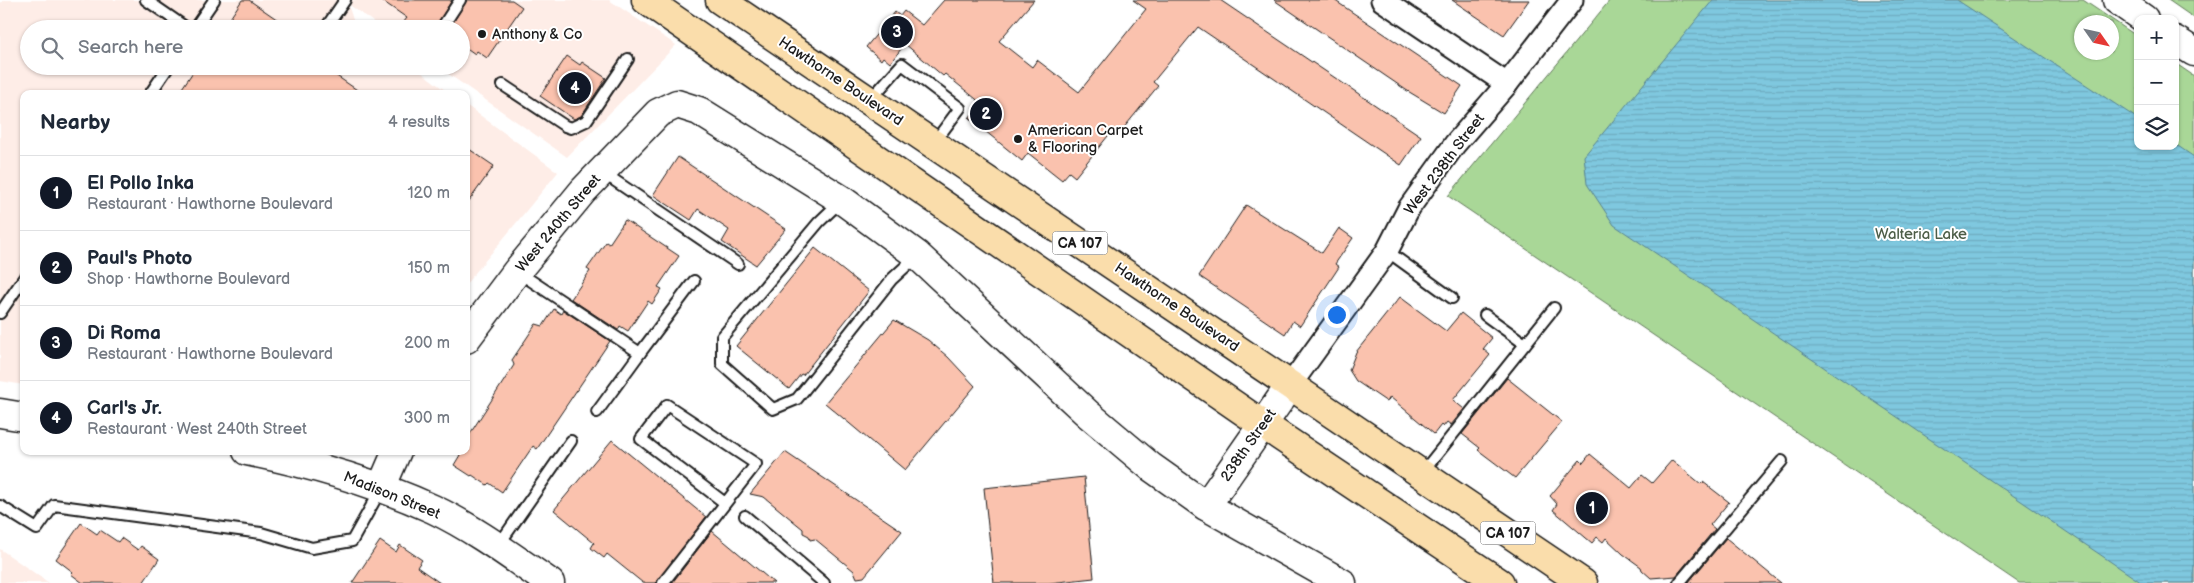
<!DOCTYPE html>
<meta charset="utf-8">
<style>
:root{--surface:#fff;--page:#f2f2f3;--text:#1f2937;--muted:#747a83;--line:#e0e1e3;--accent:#111827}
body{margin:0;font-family:"Balsamiq Sans",sans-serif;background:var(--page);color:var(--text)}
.controls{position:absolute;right:15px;top:15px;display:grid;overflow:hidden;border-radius:10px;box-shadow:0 1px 4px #0004}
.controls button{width:45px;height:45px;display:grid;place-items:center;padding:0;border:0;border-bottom:1px solid var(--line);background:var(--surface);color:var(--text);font:25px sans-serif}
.compass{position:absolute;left:2074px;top:15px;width:45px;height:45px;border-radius:50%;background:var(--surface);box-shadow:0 1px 4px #0004;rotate:124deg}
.you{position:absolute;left:1336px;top:314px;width:18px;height:18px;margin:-12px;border:4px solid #fff;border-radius:50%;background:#1a73e8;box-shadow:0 0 0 8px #1a73e833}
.badge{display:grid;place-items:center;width:32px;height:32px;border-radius:50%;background:var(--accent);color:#fff;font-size:16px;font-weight:700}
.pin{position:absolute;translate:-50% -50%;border:2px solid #fff;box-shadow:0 1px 5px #0006}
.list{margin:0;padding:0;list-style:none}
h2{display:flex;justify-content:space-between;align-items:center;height:65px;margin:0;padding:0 20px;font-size:21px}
h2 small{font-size:16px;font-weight:400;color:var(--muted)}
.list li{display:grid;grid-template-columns:32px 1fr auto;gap:15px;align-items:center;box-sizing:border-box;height:75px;padding:0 20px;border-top:1px solid var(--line)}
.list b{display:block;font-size:19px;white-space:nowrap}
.list p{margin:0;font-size:16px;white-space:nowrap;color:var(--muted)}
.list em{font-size:16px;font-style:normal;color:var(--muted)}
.icon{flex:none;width:28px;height:28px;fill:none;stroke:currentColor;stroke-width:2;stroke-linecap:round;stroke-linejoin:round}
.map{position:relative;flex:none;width:2194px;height:583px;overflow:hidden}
.search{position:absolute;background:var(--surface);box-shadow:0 1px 4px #0004;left:20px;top:20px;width:450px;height:55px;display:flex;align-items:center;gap:12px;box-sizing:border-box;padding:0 18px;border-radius:28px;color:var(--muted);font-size:19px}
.panel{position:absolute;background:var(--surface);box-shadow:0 1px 4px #0004;left:20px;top:90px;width:450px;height:365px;border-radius:10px}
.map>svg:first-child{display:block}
</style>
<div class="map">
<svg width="2194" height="583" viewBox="0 0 2194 583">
<defs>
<pattern id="water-rules" width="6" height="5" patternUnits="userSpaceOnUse" patternTransform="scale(1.25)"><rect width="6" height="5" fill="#7fc8df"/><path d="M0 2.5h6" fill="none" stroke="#6dabbf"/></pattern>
</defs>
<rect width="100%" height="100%" fill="#fff"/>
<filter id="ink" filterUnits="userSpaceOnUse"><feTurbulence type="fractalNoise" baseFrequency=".02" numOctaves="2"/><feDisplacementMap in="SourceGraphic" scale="10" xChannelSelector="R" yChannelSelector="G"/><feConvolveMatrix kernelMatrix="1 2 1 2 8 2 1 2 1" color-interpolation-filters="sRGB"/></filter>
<g filter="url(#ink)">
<g fill="#feede7">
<polygon points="5,0 609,0 676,45 567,157 437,66 461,66 461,29 383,29 348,4 354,23 361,29 29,29 29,66 413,66 450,94 24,94 24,385 0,381 0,3"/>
<polygon points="466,105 558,172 466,284"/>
<polygon points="0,549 49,583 0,583"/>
</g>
<g fill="#a9d797" stroke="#627a5a" fill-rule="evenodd">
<path d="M1610 0H2083L2138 37V146H2175V63L2194 76V583H2019L1448 196ZM2082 22H2112V52H2082Z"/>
<polygon points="2168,0 2194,0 2194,18"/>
</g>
<polygon fill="url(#water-rules)" stroke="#578391" points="1713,0 1957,0 2138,119 2138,146 2175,146 2175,144 2194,157 2194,583 2142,583 1614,225 1587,184 1584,156"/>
<g fill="#fac2ae" stroke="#1c1c1c">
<polygon points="242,0 249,0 291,29 223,29"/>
<polygon points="381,0 452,0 434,29 411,29 403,23 407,18"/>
<polygon points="467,0 512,0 522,7 487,58 477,51 475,54 461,44 461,29 449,29"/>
<polygon points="944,0 1034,0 999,41 1032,67 1037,60 1079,92 1146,9 1133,0 1220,0 1421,136 1401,165 1198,27 1153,82 1158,86 1118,135 1112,131 1075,177 1069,172 1062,180 1028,153 1022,161 969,118 981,103 945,74 943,76 905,44 890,63 883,57 881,60 866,47 895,12 900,16 904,11 922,25"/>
<polygon points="1274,0 1334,0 1462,86 1444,113 1406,90"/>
<polygon points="1452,0 1529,0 1504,35"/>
<polygon points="567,56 580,65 582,62 606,78 581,116 574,119 540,96"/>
<polygon points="197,66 322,66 363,94 178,94"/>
<polygon points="466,147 494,166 466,205"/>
<polygon points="678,157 786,229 756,265 722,242 729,230 698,209 691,220 653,195"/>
<polygon points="1246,205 1322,253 1339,228 1353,238 1335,264 1339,267 1300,326 1293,321 1285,334 1199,276"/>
<polygon points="625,220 679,256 658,287 662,289 652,304 648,301 628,331 620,326 618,330 571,299 590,271 587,269 606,242 609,244"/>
<polygon points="815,248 869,291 803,375 801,374 789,389 736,346"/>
<polygon points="1400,297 1446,331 1461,313 1492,338 1483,349 1490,355 1453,400 1464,409 1451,425 1447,422 1443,427 1441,425 1434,434 1390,397 1387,402 1356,381 1349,370 1356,352"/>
<polygon points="554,309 561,314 563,310 610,341 537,449 533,446 502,492 489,483 487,485 472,475 471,476 454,465 460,455 459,454 461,451 466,451 466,440 514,365 512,360 536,324 543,326"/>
<polygon points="894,320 928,340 948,357 975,386 905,470 825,403"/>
<polygon points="1507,378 1562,422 1515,478 1478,450 1480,448 1462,434"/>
<polygon points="612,440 706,517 656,583 643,583 607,554 604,558 591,548 594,543 554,510"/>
<polygon points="785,452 902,531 864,577 857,578 854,571 815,539 810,540 809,536 803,533 803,529 764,497 750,494"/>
<polygon points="1590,454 1631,488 1642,475 1652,483 1672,460 1701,484 1703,482 1729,502 1710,525 1715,529 1676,576 1651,578 1642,570 1641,567 1623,554 1606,538 1603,542 1597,537 1592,543 1553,510 1557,504 1550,496 1580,460 1583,463"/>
<polygon points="1084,477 1094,578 1049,583 994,583 984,488"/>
<polygon points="81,523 97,534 100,530 118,542 121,538 138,550 141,546 159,559 143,583 83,583 71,574 73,572 56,559"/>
<polygon points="712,531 774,583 672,583"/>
<polygon points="1726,538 1781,583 1688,583"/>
<polygon points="380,541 396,552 400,545 422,560 417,567 440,583 352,583"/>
</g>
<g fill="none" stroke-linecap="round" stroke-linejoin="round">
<g stroke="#1c1c1c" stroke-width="14">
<g id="lane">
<polyline points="146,0 188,29"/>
<polyline points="194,29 214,0"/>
<polyline points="325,29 345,0"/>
<polyline points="441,29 460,0"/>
<polyline points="503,85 565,126 571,128 586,121 628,59"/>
<polyline points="150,94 169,66"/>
<polyline points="870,100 902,64 960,108 933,144"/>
<polyline points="602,172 738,264"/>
<polyline points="841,201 819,222 722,337 722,364 773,409 797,399 892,279 917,256"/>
<polyline points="1387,251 1452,298"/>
<polyline points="518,272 640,353 597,412"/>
<polyline points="0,313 24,278"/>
<polyline points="1485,315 1525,344"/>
<polyline points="640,353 694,281"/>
<polyline points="1422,473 1554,308"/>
<polyline points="0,506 37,529 54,505 261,533 312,548 352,541 381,489"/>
<polyline points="745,516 824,583"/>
<polyline points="498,546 571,441"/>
<polyline points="663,583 756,464 667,405 641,439 725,503"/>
<polyline points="1679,583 1782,461"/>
</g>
</g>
<g stroke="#1c1c1c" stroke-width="25">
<g id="street">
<polyline points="1382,0 1507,84"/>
<polyline points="1291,384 1387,251 1409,208 1455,144 1507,84 1572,0"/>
</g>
</g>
<g stroke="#1c1c1c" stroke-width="31">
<g id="secondary">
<polyline points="2117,0 2144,19"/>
<polyline points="2175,40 2194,52"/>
<polyline points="466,339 517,271 583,191 658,113 677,104 699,111 842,200 917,255 1088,414 1151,467 1206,506 1342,583"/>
<polyline points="0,413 24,417"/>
<path d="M247 451C311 464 374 482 433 509 475 529 512 557 550 583"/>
<polyline points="381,488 397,451"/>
<polyline points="1206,506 1291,384"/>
</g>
</g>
<g stroke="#1c1c1c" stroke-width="31">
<g id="primary">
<polyline points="646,0 1262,424 1500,583"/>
<polyline points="720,0 1583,583"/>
</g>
</g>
<use href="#lane" stroke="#fff" stroke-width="10"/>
<use href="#street" stroke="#fff" stroke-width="21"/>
<use href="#secondary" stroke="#fff" stroke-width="28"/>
<use href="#primary" stroke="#faddab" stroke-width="28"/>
</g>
</g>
<g fill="#1c1c1c" stroke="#fff" stroke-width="2">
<circle cx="482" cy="34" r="5"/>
<circle cx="1018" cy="139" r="5"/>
</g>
<g text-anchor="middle" stroke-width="4" stroke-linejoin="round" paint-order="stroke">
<g fill="#fff" stroke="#606060" stroke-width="1">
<rect x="1052.5" y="231.5" width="55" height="23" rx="4"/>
<rect x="1480.5" y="521.5" width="55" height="23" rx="4"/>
</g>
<g font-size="14" font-weight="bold" fill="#1c1c1c">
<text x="1080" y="248">CA 107</text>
<text x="1508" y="538">CA 107</text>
</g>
<g font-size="15" fill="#1c1c1c" stroke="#fff" text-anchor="start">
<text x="492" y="39">Anthony &amp; Co</text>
<text x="1028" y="135">American Carpet<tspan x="1028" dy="17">&amp; Flooring</tspan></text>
</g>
<g font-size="15" fill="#1c1c1c" stroke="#fff">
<text transform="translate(841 81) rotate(34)" y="5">Hawthorne Boulevard</text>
<text transform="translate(1444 164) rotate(-53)" y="5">West 238th Street</text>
<text transform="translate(558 223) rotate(-50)" y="5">West 240th Street</text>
<text transform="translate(1177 307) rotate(34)" y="5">Hawthorne Boulevard</text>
<text transform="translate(1248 445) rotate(-55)" y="5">238th Street</text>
<text transform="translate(392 495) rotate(22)" y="5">Madison Street</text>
</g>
<g font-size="15" fill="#4d5d47" stroke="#fff">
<text x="1921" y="239">Walteria Lake</text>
</g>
</g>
</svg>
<div class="controls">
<button>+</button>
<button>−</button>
<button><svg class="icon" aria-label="layers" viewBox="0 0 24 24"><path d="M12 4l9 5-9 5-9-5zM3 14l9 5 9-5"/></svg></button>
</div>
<svg class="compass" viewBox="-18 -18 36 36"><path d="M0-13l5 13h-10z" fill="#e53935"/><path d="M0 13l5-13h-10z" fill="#747a83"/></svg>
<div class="you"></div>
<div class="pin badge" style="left:1592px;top:508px">1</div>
<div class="pin badge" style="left:986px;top:114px">2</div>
<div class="pin badge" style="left:897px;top:32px">3</div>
<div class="pin badge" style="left:575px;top:88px">4</div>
<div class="search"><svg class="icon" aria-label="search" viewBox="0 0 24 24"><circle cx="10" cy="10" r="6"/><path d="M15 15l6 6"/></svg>Search here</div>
<section class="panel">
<h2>Nearby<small>4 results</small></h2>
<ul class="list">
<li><span class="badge">1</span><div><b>El Pollo Inka</b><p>Restaurant · Hawthorne Boulevard</p></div><em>120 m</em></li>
<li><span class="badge">2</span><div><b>Paul's Photo</b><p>Shop · Hawthorne Boulevard</p></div><em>150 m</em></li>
<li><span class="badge">3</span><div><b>Di Roma</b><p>Restaurant · Hawthorne Boulevard</p></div><em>200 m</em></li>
<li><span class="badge">4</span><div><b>Carl's Jr.</b><p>Restaurant · West 240th Street</p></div><em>300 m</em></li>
</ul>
</section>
</div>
